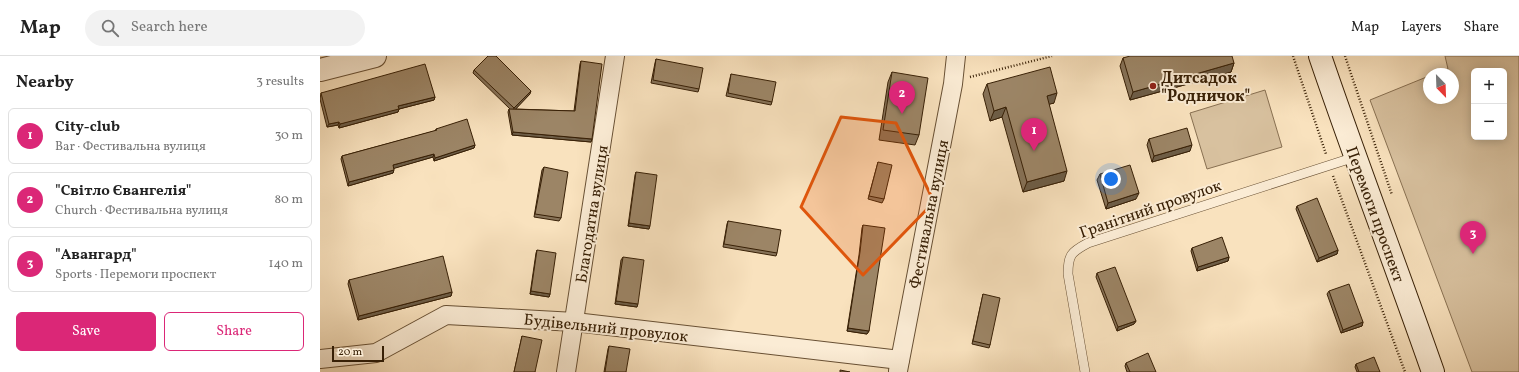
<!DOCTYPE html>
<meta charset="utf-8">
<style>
:root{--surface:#fff;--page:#f2f2f2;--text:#222;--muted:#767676;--line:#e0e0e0;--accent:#db2777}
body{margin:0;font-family:Vollkorn,serif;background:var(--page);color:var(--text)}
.controls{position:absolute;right:12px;top:12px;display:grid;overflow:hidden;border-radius:6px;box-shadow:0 2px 10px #0003}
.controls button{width:36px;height:36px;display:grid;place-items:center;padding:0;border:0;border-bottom:1px solid var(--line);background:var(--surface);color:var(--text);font:20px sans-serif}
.compass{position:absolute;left:1103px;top:12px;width:36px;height:36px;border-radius:50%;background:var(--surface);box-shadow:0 2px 10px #0003;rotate:157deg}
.scale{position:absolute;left:12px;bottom:10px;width:52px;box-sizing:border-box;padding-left:4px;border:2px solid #382006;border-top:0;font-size:11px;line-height:14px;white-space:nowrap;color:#382006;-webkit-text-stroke:3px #fbecd5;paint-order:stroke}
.you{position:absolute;left:791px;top:123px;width:14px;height:14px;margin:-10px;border:3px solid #fff;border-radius:50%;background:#1a73e8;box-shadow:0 0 0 6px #1a73e833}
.badge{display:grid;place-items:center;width:26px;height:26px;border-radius:50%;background:var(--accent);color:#fff;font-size:13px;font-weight:700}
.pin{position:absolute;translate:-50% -33px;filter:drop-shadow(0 1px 2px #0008)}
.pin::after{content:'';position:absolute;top:21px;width:14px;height:12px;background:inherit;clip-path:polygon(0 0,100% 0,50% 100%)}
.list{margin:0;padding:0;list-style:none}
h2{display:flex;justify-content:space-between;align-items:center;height:52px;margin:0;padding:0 16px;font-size:17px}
h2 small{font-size:13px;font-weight:400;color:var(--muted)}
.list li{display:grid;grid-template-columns:26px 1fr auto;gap:12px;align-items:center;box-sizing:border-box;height:56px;margin:0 8px 8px;padding:0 8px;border:1px solid var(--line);border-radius:6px}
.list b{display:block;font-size:15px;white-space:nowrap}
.list p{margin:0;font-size:13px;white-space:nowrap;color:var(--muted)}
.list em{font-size:13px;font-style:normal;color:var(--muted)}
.actions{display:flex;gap:8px;padding:12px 16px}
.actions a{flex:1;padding:9px 0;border:1px solid var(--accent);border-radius:6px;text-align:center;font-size:14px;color:var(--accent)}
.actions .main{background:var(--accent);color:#fff}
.icon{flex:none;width:22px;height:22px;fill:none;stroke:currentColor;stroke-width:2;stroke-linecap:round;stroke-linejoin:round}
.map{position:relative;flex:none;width:1199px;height:316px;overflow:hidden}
header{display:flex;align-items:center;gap:24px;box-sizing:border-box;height:56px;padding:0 20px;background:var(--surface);border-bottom:1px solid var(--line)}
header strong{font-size:19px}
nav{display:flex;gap:22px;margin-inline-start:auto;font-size:14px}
.search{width:280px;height:36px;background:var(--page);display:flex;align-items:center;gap:10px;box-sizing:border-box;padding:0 14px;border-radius:22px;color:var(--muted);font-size:15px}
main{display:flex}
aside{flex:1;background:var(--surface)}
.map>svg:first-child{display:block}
</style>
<header>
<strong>Map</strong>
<div class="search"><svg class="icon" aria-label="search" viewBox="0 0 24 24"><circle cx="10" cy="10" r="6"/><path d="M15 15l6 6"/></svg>Search here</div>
<nav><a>Map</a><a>Layers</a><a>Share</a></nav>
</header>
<main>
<aside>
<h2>Nearby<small>3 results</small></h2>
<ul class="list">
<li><span class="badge">1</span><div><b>City-club</b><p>Bar · Фестивальна вулиця</p></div><em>30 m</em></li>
<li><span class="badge">2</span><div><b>&quot;Світло Євангелія&quot;</b><p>Church · Фестивальна вулиця</p></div><em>80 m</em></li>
<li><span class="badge">3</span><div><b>&quot;Авангард&quot;</b><p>Sports · Перемоги проспект</p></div><em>140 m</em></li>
</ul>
<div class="actions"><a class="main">Save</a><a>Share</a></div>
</aside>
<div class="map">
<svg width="1199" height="316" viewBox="0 0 1199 316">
<rect width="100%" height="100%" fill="#f9e2be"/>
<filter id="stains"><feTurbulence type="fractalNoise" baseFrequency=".005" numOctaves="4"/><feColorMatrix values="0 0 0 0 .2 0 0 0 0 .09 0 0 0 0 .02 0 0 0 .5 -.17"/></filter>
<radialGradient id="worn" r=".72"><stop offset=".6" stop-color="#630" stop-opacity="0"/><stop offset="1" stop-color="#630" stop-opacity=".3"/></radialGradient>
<g fill="#d8c19f" stroke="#887052" fill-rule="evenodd">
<path d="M1125 0H1199V316H1152L1050 44 1109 20V42H1133V18H1115L1128 13ZM1154 15H1184V81H1154Z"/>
<polygon points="945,34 962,91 887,113 870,57"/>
</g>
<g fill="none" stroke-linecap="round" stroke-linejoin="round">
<g stroke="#685034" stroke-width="10">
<path id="service" d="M765 316 748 218C748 199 751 196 768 187L1035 101"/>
</g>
<g stroke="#685034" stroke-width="20">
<g id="minor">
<polyline points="0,303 56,297 126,259 255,266 580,304"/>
<polyline points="578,315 633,28 636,0"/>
<polyline points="246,316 295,0"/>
</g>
</g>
<g stroke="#685034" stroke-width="24">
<polyline id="tertiary" points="0,14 55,0"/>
</g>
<g stroke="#382006" stroke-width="24">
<path id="secondary" d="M1000 0C1036 106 1076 210 1113 316"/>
</g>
<g stroke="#382006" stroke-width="2.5" stroke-dasharray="1 2" stroke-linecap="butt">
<polyline points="973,0 1006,98"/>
<polyline points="1025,0 1072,139"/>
<polyline points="650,21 732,0"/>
<polyline points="1013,120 1085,316"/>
</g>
<use href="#service" stroke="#fbecd5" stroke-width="9"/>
<use href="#minor" stroke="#fbecd5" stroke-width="18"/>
<use href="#tertiary" stroke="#fbecd5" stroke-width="22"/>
<use href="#secondary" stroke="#fbecd5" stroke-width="22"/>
</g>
<g fill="#867258" stroke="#382006">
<polygon points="803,2 914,7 911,16 810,44 800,10"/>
<polygon points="336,3 379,33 378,36 331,27 335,7"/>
<polygon points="261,5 271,86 192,79 188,56 189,53 190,53 153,17 154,14 210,38 195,53 254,55 260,8"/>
<polygon points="572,16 599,79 595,89 559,84 568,26"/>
<polygon points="411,18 452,46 451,49 406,40"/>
<polygon points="667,28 734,47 729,48 744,125 703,136 682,61 670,65 663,38"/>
<polygon points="1,37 115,41 114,44 79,53 78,56 19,72 18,69 7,71 0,43"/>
<polygon points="116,73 155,89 154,92 114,105 113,101 74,112 73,117 28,130 21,103 22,100 115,75"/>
<polygon points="829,83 870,95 832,106 827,89"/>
<polygon points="558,106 564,143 562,147 548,143"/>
<polygon points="224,111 241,162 239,165 214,161 222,114"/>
<polygon points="316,116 329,173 308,170 315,119"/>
<polygon points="780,118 816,143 786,153 777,124"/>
<polygon points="977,150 1018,194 1017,198 997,206 976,153"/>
<polygon points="408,165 457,197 456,200 403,191 407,168"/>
<polygon points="543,169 549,275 547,278 527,275 539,199 542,172"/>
<polygon points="872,192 909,201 908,205 877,215 871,195"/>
<polygon points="217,194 230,238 229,241 210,238 216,197"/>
<polygon points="303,201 317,251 295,248 301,204"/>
<polygon points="777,217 816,265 814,268 797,275 776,221"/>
<polygon points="29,224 132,236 131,240 38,264 28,228"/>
<polygon points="1009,235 1043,266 1042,270 1021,277 1007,238"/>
<polygon points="663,238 670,289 669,292 652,288"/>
<polygon points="202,280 215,316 194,316"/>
<polygon points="289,290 306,316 284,316 288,293"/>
<polygon points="806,307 836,316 807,316 805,310"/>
<polygon points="1036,308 1060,316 1037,316 1035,311"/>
</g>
<g fill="#6d5d47" stroke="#382006">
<polygon points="914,7 911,16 810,44 813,36"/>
<polygon points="211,35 210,38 193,56 194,52"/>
<polygon points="737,37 734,47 723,50 727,40"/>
<polygon points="115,41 114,44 79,53 78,56 19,72 20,68 78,50"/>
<polygon points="686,51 682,61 670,65 674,55"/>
<polygon points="19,66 18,69 7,71 9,68"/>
<polygon points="193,76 272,83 271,86 192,79"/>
<polygon points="155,89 154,92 114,105 115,102"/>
<polygon points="872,89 870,95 832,106 834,100"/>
<polygon points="114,98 113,101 72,113 73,109"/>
<polygon points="74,114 73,117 28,130 29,126"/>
<polygon points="747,115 744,125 703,136 707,126"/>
<polygon points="819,137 816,143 786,153 788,147"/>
<polygon points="309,167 330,170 329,173 308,170"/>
<polygon points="1018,194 1017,198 997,206 999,202"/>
<polygon points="909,201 908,205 877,215 878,211"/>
<polygon points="211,235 230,238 229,241 210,238"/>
<polygon points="132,236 131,240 38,264 39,260"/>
<polygon points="296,245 318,248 317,251 295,248"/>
<polygon points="816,265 814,268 797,275 798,271"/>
<polygon points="1043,266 1042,270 1021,277 1023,274"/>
<polygon points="528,272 549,275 547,278 527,275"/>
</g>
<g fill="#9c8566" stroke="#382006">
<polygon points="168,0 176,0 211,35 194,52 154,14"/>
<polygon points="810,0 912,0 914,7 813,36 803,2"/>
<polygon points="336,3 383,12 379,33 333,24"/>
<polygon points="261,5 282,8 272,83 193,76 189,53 255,55"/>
<polygon points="105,8 115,41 78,50 79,53 20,68 19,66 9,68 1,37"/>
<polygon points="730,11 737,37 727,40 747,115 707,126 686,51 674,55 667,28"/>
<polygon points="572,16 608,22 599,79 563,74"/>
<polygon points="411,18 456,26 452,46 408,37"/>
<polygon points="147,63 155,89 115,102 114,98 73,109 74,114 29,126 22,100 117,74 116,73"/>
<polygon points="867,72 872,89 834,100 829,83"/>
<polygon points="558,106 572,109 564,143 549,140"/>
<polygon points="810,109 819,137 788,147 780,118"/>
<polygon points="224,111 248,116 241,162 215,158"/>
<polygon points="316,116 337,119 330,170 309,167"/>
<polygon points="997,142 1018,194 999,202 977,150"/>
<polygon points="408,165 461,174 457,197 404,188"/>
<polygon points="543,169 565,172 549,275 528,272 540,196"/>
<polygon points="902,181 909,201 878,211 872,192"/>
<polygon points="217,194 236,197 230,238 211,235"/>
<polygon points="123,200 132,236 39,260 29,224"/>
<polygon points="303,201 324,204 318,248 296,245"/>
<polygon points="795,211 816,265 798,271 777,217"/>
<polygon points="1029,228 1043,266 1023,274 1009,235"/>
<polygon points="663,238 680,242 670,289 653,285"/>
<polygon points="202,280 222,284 215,316 194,316"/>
<polygon points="289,290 310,293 306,316 285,316"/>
<polygon points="828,297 836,316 810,316 806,307"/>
<polygon points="1054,301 1060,316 1039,316 1036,308"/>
<polygon points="520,314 530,316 520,316"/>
</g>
<path fill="#df560c" fill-opacity="0.2" stroke="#df560c" stroke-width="3" stroke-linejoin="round" d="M521 61 576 67 614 146 543 219 481 151Z"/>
<circle fill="#8f2418" stroke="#fbecd5" stroke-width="1.5" cx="833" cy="30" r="4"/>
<g text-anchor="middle" stroke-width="4" stroke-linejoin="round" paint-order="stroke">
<g font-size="16" font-weight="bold" fill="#382006" stroke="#fbecd5" text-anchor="start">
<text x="841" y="27">Дитсадок<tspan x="841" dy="18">"Родничок"</tspan></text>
</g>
<g font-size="16" fill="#382006" stroke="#fbecd5">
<text transform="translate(830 152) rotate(-19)" y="6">Гранітний провулок</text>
<text transform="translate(271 158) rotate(-81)" y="6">Благодатна вулиця</text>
<text transform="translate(608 158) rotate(-79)" y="6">Фестивальна вулиця</text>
<text transform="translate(1056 158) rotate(70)" y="6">Перемоги проспект</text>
<text transform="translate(286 271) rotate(6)" y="6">Будівельний провулок</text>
</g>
</g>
<rect width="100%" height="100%" filter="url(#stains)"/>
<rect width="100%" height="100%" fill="url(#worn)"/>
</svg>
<div class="controls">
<button>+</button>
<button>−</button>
</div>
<svg class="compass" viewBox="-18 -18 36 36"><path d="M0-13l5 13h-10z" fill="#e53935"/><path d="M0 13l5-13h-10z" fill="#767676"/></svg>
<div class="scale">20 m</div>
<div class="you"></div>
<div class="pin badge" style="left:714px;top:95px">1</div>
<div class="pin badge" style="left:582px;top:58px">2</div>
<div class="pin badge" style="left:1153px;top:198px">3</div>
</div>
</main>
